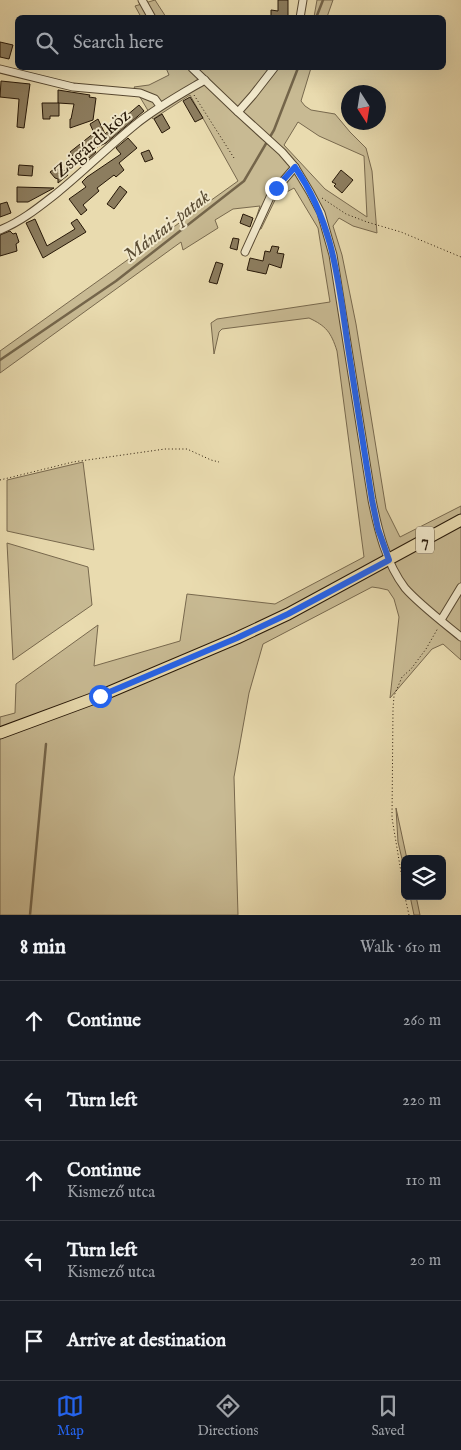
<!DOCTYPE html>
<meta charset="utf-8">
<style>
:root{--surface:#171b24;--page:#242831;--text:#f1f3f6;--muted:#9ea1a6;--line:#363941;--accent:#2563eb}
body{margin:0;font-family:"IM FELL English",serif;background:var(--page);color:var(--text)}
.controls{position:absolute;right:15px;bottom:15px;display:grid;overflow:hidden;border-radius:8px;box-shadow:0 5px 20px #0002}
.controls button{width:45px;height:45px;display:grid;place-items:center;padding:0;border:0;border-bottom:1px solid var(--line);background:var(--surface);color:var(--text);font:25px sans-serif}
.compass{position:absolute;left:341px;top:85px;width:45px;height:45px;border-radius:50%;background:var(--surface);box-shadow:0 5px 20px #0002;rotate:168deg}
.stop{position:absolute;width:15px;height:15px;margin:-11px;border:4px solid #2563eb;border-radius:50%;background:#fff}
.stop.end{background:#2563eb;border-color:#fff;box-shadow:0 1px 5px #0008}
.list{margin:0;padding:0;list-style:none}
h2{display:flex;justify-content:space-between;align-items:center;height:65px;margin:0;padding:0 20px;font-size:21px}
h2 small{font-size:16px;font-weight:400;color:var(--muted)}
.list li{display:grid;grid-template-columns:32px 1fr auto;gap:15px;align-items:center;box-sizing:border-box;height:80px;padding:0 20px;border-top:1px solid var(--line)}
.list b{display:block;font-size:19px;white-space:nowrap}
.list p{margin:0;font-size:16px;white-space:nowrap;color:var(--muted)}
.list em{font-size:16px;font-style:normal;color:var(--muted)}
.icon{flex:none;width:28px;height:28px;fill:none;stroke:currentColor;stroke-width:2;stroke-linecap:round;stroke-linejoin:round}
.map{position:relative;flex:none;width:461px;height:915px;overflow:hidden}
.search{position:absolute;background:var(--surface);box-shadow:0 5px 20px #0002;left:15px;right:15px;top:15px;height:55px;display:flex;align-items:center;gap:12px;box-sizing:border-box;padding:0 18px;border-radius:8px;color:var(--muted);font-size:19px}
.sheet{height:465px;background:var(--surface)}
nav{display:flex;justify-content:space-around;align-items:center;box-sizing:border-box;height:70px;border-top:1px solid var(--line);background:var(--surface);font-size:14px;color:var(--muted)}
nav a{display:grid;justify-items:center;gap:2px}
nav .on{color:var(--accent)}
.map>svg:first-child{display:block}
</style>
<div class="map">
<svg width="461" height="915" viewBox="0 0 461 915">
<rect width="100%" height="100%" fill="#e9dbaf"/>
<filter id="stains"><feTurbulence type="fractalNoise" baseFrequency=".004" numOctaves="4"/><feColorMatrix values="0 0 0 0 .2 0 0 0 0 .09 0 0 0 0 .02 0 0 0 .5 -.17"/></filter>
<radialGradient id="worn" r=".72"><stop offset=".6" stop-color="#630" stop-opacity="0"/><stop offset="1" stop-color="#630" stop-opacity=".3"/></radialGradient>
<g fill="#c8ba93" stroke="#78694e" fill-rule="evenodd">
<polygon points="155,0 166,17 141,17 135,6"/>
<polygon points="317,0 333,0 327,17 314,17"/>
<path d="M166 68H311L301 101 305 106 311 110 335 114 350 132 366 148 372 171 377 233 353 226 339 218 333 226 342 255 356 324 386 509 400 537 461 506V660L443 644 432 649 390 698 399 617 394 599 388 590 379 588 372 587 263 644 249 693 234 777 238 915H0V717L15 713 16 684 98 625 94 666 180 641 187 594 275 604 364 557 337 351C331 332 326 326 309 318L222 329 219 332 214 354 211 323 217 319 330 302 318 228 294 188 276 198 261 229 253 228 260 206 233 209 215 220 218 228 183 250 181 242 0 373V351L238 181 190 95 153 119 134 87 149 85 169 75ZM298 122 319 136 364 156 367 217 325 189 284 145Z"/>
<polygon points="83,462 94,550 7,531 7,480"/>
<polygon points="7,543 88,567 92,605 13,660"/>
<polygon points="396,808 407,859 405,859 405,872 398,842"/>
<polygon points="410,896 416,896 420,915 414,915"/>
</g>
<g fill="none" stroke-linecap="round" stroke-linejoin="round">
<g stroke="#74654a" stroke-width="2.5">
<polyline points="316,18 323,0"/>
<polyline points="0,360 116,281 244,181 274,130 298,68"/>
<polyline points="30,915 46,744"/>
</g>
</g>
<g fill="#8c7d5f" stroke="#271808">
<polygon points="278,0 288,0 288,18 271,18 271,10 278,11"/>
<polygon points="0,42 13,45 9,59 0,57"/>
<polygon points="1,81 30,84 24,128 17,127 19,99 0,97"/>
<polygon points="58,90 90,95 89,97 96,98 93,120 70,128 70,119 71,119 74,104 58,103"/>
<polygon points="190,97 203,118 195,122 183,101"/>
<polygon points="42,103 59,103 59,116 50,116 50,119 43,119"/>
<polygon points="139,105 144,111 106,143 93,149 96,152 80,166 70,152 94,133 90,124 98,119 105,134"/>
<polygon points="162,114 170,128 162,133 154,119"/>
<polygon points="128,138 137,148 119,163 124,170 116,177 114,175 97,188 99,191 83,205 87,210 81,215 69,199 86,187 82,182 87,177 121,154 116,148"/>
<polygon points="149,150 153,159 145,162 141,153"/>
<polygon points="19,165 33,166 32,176 18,175"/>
<polygon points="60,165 68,175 58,183 58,179 55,178 50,172"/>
<polygon points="341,170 353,180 342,193 334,186 336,184 332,182"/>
<polygon points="120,186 127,192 114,209 107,204"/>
<polygon points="17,187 54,188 28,202 17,202"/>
<polygon points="7,202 11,213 0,217 0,204"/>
<polygon points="243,214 253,218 250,227 240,223"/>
<polygon points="35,219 47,246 75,229 71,223 77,219 86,232 43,258 26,223"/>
<polygon points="10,231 13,234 16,233 19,242 16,244 17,251 0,256 0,235"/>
<polygon points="233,238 239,239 237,250 230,248"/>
<polygon points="272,246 279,247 277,253 284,254 281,268 269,264 266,274 247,270 250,258 263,261 265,251 270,252"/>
<polygon points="216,262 223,264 217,284 209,282"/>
</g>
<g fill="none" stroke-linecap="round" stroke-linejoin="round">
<g stroke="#584932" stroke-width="9">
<g id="minor">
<polyline points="142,0 152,18"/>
<polyline points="300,18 303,0"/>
<path d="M192 68 238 112 282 152 295 167 310 192 321 213 333 255 372 500C378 530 386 563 405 588 419 604 444 623 461 637"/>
<polyline points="0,69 73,87 140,93 155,99 160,106"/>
<polyline points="238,112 253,95 274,68"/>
<path d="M0 230C22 221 39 207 57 193 84 171 108 147 135 125 157 107 181 94 205 80"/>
<polyline points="245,252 271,195 295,167"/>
<polyline points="441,620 461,587"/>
</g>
</g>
<g stroke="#271808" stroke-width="13">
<polyline id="primary" points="0,733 100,696 237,638 288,614 461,520"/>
</g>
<g stroke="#271808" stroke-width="1" stroke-dasharray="1 2.5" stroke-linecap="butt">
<polyline points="194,95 234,158"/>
<polyline points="322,198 346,214 367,222 401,232 461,257"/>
<polyline points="0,480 73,462 165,449 187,449 211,460 219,462"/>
<polyline points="405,896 392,818 393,709 394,696 402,677 411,669 426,649 438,628"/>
<polyline points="405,897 409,915"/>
</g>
<use href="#minor" stroke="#f1e8cb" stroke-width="7"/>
<use href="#primary" stroke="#e9dbaf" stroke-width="11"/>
</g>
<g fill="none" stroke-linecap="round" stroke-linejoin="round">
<path stroke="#2563eb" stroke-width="6" d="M100 696 237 638 288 614 389 560 378 529 372 500C364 449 356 398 348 347 338 280 334 224 295 167L276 188"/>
</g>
<g text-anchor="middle" stroke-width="4" stroke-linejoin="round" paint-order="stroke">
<rect fill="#f1e8cb" stroke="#645642" stroke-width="1" x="416" y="526.5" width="18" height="27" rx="4"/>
<g font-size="16" font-weight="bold" fill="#271808">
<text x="425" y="546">7</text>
</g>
<g font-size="18" fill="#271808" stroke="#f1e8cb">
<text transform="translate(92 143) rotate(-41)" y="6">Zsigárdi köz</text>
</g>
<g font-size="19" font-style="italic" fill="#5a4c34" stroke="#f1e8cb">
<text transform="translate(166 225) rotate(-38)" y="7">Mántai-patak</text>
</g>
</g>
<rect width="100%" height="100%" filter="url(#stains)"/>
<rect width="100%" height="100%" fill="url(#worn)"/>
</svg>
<div class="controls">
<button><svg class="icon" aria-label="layers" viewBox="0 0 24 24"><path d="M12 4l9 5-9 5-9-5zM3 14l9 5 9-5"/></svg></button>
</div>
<svg class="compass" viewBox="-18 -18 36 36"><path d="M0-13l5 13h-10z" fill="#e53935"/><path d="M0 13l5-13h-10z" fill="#9ea1a6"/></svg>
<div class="stop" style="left:100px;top:696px"></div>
<div class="stop end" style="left:276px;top:188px"></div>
<div class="search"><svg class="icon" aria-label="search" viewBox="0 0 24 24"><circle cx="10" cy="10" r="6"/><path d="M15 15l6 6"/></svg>Search here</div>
</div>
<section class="sheet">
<h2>8 min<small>Walk · 610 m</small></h2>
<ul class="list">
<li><svg class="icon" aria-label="ahead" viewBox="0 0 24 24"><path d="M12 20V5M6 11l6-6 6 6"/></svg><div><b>Continue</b></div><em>260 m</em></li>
<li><svg class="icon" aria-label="left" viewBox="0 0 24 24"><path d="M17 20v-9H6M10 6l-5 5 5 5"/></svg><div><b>Turn left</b></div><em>220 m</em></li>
<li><svg class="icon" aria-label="ahead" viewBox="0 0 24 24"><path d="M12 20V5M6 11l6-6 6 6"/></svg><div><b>Continue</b><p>Kismező utca</p></div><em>110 m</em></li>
<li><svg class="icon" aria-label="left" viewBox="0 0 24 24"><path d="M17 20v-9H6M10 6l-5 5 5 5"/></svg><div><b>Turn left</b><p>Kismező utca</p></div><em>20 m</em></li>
<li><svg class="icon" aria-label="arrive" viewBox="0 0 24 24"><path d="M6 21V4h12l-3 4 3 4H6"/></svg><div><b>Arrive at destination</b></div></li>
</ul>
</section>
<nav>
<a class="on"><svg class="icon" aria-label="map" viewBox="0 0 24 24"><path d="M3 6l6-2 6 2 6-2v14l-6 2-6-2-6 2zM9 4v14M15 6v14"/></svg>Map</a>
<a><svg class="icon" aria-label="directions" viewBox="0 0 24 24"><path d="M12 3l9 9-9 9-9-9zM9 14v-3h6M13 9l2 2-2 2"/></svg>Directions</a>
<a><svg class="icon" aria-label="saved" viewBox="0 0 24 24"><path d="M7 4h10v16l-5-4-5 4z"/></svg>Saved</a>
</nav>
